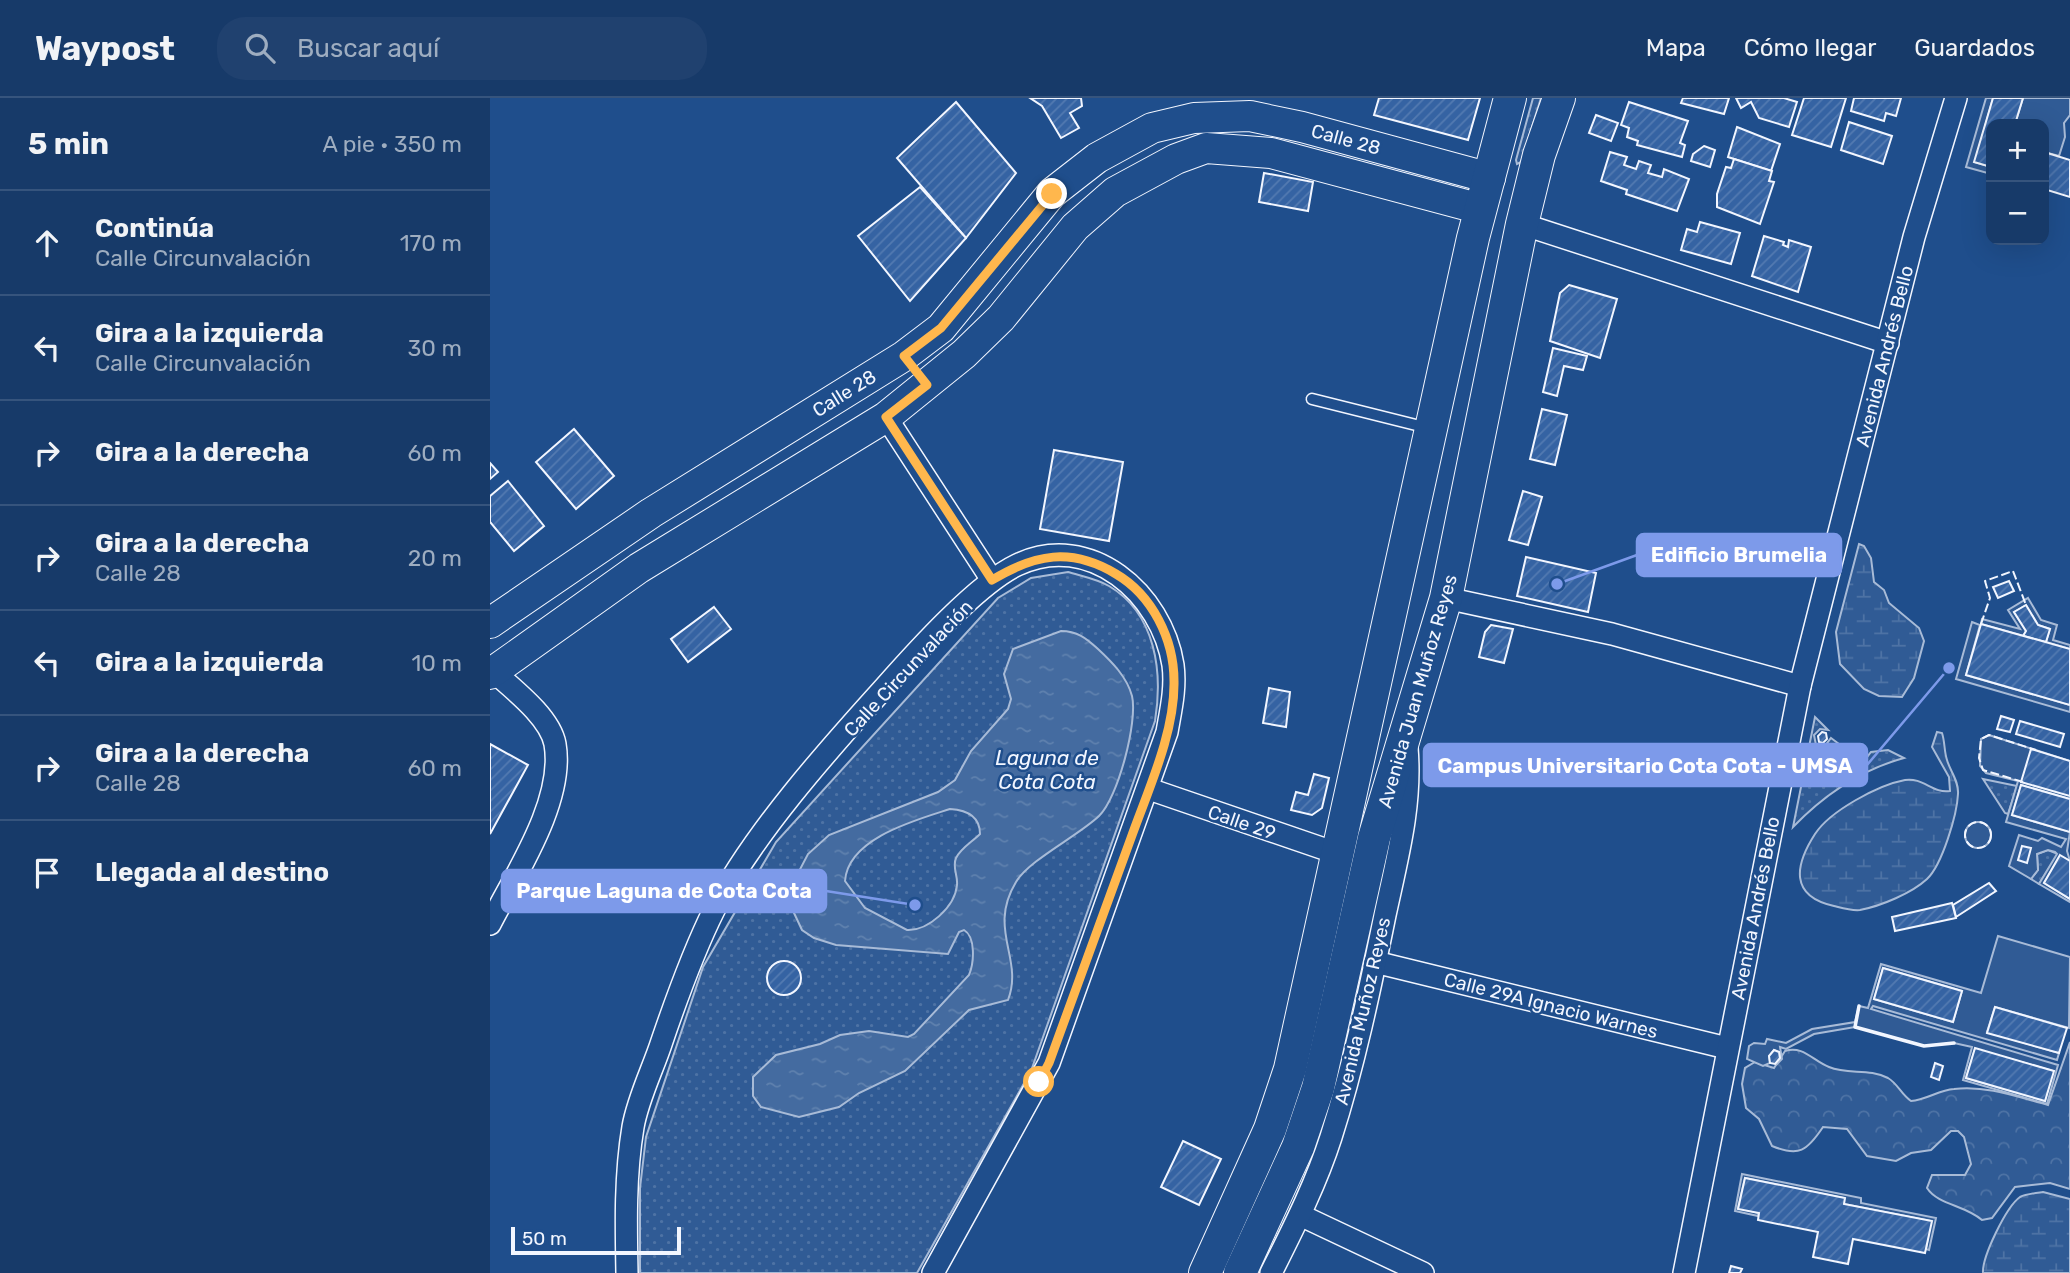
<!DOCTYPE html>
<html lang="es">
<meta charset="utf-8">
<style>
:root{--surface:#173a69;--page:#20416f;--text:#f1f3f6;--muted:#9eadc0;--line:#36547d}
body{margin:0;font-family:Rubik,sans-serif;background:var(--page);color:var(--text)}
.controls{position:absolute;right:21px;top:21px;display:grid;overflow:hidden;border-radius:14px;box-shadow:0 7px 28px #0002}
.controls button{width:63px;height:63px;display:grid;place-items:center;padding:0;border:0;border-bottom:2px solid var(--line);background:var(--surface);color:var(--text);font:35px sans-serif}
.scale{position:absolute;left:21px;bottom:18px;width:170px;box-sizing:border-box;padding-left:7px;border:4px solid #f2f6ff;border-top:0;font-size:19px;line-height:24px;white-space:nowrap;color:#f2f6ff;-webkit-text-stroke:5px #1f4e8c;paint-order:stroke}
.stop{position:absolute;width:21px;height:21px;margin:-16px;border:5px solid #ffb74d;border-radius:50%;background:#fff}
.stop.end{background:#ffb74d;border-color:#fff;box-shadow:0 2px 7px #0008}
.list{margin:0;padding:0;list-style:none}
h2{display:flex;justify-content:space-between;align-items:center;height:91px;margin:0;padding:0 28px;font-size:30px}
h2 small{font-size:23px;font-weight:400;color:var(--muted)}
.list li{display:grid;grid-template-columns:46px 1fr auto;gap:21px;align-items:center;box-sizing:border-box;height:105px;padding:0 28px;border-top:2px solid var(--line)}
.list b{display:block;font-size:26px;white-space:nowrap}
.list p{margin:0;font-size:23px;white-space:nowrap;color:var(--muted)}
.list em{font-size:23px;font-style:normal;color:var(--muted)}
.icon{flex:none;width:38px;height:38px;fill:none;stroke:currentColor;stroke-width:2;stroke-linecap:round;stroke-linejoin:round}
.map{position:relative;flex:none;width:1580px;height:1175px;overflow:hidden}
header{display:flex;align-items:center;gap:42px;box-sizing:border-box;height:98px;padding:0 35px;background:var(--surface);border-bottom:2px solid var(--line)}
header strong{font-size:33px}
nav{display:flex;gap:38px;margin-inline-start:auto;font-size:24px}
.search{width:490px;height:63px;background:var(--page);display:flex;align-items:center;gap:18px;box-sizing:border-box;padding:0 24px;border-radius:28px;color:var(--muted);font-size:26px}
main{display:flex}
aside{flex:1;background:var(--surface)}
.map>svg:first-child{display:block}
</style>
<header>
<strong>Waypost</strong>
<div class="search"><svg class="icon" aria-label="search" viewBox="0 0 24 24"><circle cx="10" cy="10" r="6"/><path d="M15 15l6 6"/></svg>Buscar aquí</div>
<nav><a>Mapa</a><a>Cómo llegar</a><a>Guardados</a></nav>
</header>
<main>
<aside>
<h2>5 min<small>A pie · 350 m</small></h2>
<ul class="list">
<li><svg class="icon" aria-label="ahead" viewBox="0 0 24 24"><path d="M12 20V5M6 11l6-6 6 6"/></svg><div><b>Continúa</b><p>Calle Circunvalación</p></div><em>170 m</em></li>
<li><svg class="icon" aria-label="left" viewBox="0 0 24 24"><path d="M17 20v-9H6M10 6l-5 5 5 5"/></svg><div><b>Gira a la izquierda</b><p>Calle Circunvalación</p></div><em>30 m</em></li>
<li><svg class="icon" aria-label="right" viewBox="0 0 24 24"><path d="M7 20v-9h11M14 6l5 5-5 5"/></svg><div><b>Gira a la derecha</b></div><em>60 m</em></li>
<li><svg class="icon" aria-label="right" viewBox="0 0 24 24"><path d="M7 20v-9h11M14 6l5 5-5 5"/></svg><div><b>Gira a la derecha</b><p>Calle 28</p></div><em>20 m</em></li>
<li><svg class="icon" aria-label="left" viewBox="0 0 24 24"><path d="M17 20v-9H6M10 6l-5 5 5 5"/></svg><div><b>Gira a la izquierda</b></div><em>10 m</em></li>
<li><svg class="icon" aria-label="right" viewBox="0 0 24 24"><path d="M7 20v-9h11M14 6l5 5-5 5"/></svg><div><b>Gira a la derecha</b><p>Calle 28</p></div><em>60 m</em></li>
<li><svg class="icon" aria-label="arrive" viewBox="0 0 24 24"><path d="M6 21V4h12l-3 4 3 4H6"/></svg><div><b>Llegada al destino</b></div></li>
</ul>
</aside>
<div class="map">
<svg width="1580" height="1175" viewBox="0 0 1580 1175">
<defs>
<pattern id="grass-dots" width="8" height="8" patternUnits="userSpaceOnUse" patternTransform="scale(1.75)"><rect width="8" height="8" fill="#305b95"/><path d="M2 2h.1M6 6h.1" fill="none" stroke="#4e73a5" stroke-width="1.8" stroke-linecap="round"/></pattern>
<pattern id="forest-crowns" width="20" height="18" patternUnits="userSpaceOnUse" patternTransform="scale(1.75)"><rect width="20" height="18" fill="#305b95"/><path d="M2 6a3 3 0 1 1 6 0M12 15a3 3 0 1 1 6 0" fill="none" stroke="#4e73a5"/></pattern>
<pattern id="wetland-marsh" width="20" height="14" patternUnits="userSpaceOnUse" patternTransform="scale(1.75)"><rect width="20" height="14" fill="#305b95"/><path d="M1 5h8M5 5V1M11 12h8M15 12V8" fill="none" stroke="#4e73a5"/></pattern>
<pattern id="water-ripples" width="26" height="14" patternUnits="userSpaceOnUse" patternTransform="scale(1.75)"><rect width="26" height="14" fill="#446ba0"/><path d="M2 4q2-2 4 0t4 0M15 11q2-2 4 0t4 0" fill="none" stroke="#5f81ae"/></pattern>
<pattern id="building-hatch" width="6" height="6" patternUnits="userSpaceOnUse" patternTransform="scale(1.75)"><rect width="6" height="6" fill="#3563a3"/><path d="M-1 1l2-2M0 6l6-6M5 7l2-2" fill="none" stroke="#537ab1"/></pattern>
</defs>
<rect width="100%" height="100%" fill="#1f4e8c"/>
<g fill="url(#grass-dots)" stroke="#a8bbd7" stroke-width="2">
<polygon points="1043,0 1051,0 1031,64 1027,66 1026,62"/>
<path d="M578 474C591 478 607 481 619 488 666 516 673 574 665 623L541 973 427 1175H150V1090L156 1039 213 869 286 744 508 500 541 480Z"/>
<path d="M1325 619 1338 632 1330 631 1324 637 1326 647 1335 648 1329 657 1360 681 1381 654 1398 652 1414 660C1370 672 1335 696 1303 729Z"/>
<polygon points="1493,681 1527,688 1518,716 1515,715"/>
<polygon points="1558,752 1568,756 1549,786 1541,781 1548,772 1547,756"/>
</g>
<path fill="url(#forest-crowns)" stroke="#a8bbd7" stroke-width="2" d="M1580 944V1091L1560 1085 1525 1089 1502 1120 1492 1122C1475 1107 1448 1107 1437 1090L1442 1077H1475L1481 1066 1474 1039 1468 1033H1461L1441 1052 1421 1055 1406 1063 1377 1058 1357 1031 1333 1029C1317 1053 1309 1059 1282 1048L1269 1021 1256 1010 1252 986 1255 970 1265 964 1284 970 1295 953C1313 947 1323 963 1339 969 1358 977 1379 970 1398 980 1408 986 1411 996 1421 1003 1436 1002 1449 992 1464 991 1496 987 1528 999 1558 1007Z"/>
<g fill="url(#wetland-marsh)" stroke="#a8bbd7" stroke-width="2">
<polygon points="1369,446 1374,448 1381,460 1384,484 1394,492 1399,505 1429,530 1434,543 1424,580 1412,599 1389,598 1374,591 1350,566 1346,534"/>
<path d="M1447 634 1452 635C1455 644 1454 653 1457 662 1460 673 1469 683 1468 696 1467 717 1452 767 1437 781 1422 795 1391 808 1370 812 1362 813 1352 810 1344 808 1299 798 1305 767 1325 736 1340 713 1388 687 1415 682 1433 679 1443 696 1460 693L1459 679 1442 649Z"/>
<path d="M1553 1094 1580 1101V1175H1493C1492 1159 1516 1109 1530 1099 1536 1096 1546 1095 1553 1094Z"/>
</g>
<g fill="#305b95" stroke="#a8bbd7" stroke-width="2" fill-rule="evenodd">
<polygon points="1496,0 1503,0 1485,64 1501,69 1501,76 1476,69"/>
<polygon points="1533,0 1580,0 1580,17 1574,25 1575,39 1569,58 1554,54 1554,26 1525,26"/>
<polygon points="1538,500 1551,522 1567,527 1563,542 1580,547 1580,551 1556,544 1560,531 1548,527 1536,507 1524,514 1536,533 1533,538 1491,526 1492,521 1530,531 1518,512"/>
<polygon points="1482,524 1490,527 1476,577 1580,607 1580,614 1466,581"/>
<polygon points="1499,637 1580,663 1580,701 1531,687 1522,717 1580,734 1577,753 1580,763 1570,758 1554,785 1580,801 1580,804 1549,786 1567,756 1565,754 1558,752 1547,756 1548,772 1541,781 1519,768 1529,737 1548,743 1552,740 1571,749 1576,741 1516,724 1528,683 1496,675 1490,668 1491,641"/>
<polygon points="1341,640 1373,664 1360,682 1328,657"/>
<circle cx="1488" cy="737" r="13"/>
<path d="M1508 838 1580 859 1579 930 1505 909 1497 934 1569 955 1567 962 1383 908 1381 911 1568 967 1557 1006 1473 982 1482 949 1464 945 1434 948 1365 929 1324 936 1296 951 1290 949 1292 961 1286 967 1290 960 1289 954 1284 952 1279 958 1280 965 1273 968 1257 961 1259 948 1264 945 1275 946 1277 941 1296 945 1322 931 1365 924 1369 908 1378 910 1391 866 1491 895ZM1393 870 1472 893 1463 924 1384 901ZM1485 951 1563 973 1555 1003 1476 980Z"/>
<polygon points="1252,1076 1371,1100 1371,1105 1446,1120 1439,1152 1436,1151 1441,1123 1354,1106 1354,1100 1255,1080 1248,1110 1269,1115 1268,1118 1245,1113"/>
</g>
<path fill="url(#water-ripples)" stroke="#a8bbd7" stroke-width="2" fill-rule="evenodd" d="M571 533C587 533 596 540 608 551 622 564 637 579 642 598 648 623 628 700 609 718 588 738 539 762 526 784 497 832 534 860 518 902L479 912 415 973 369 995 349 1009 309 1019 271 1009 263 998V979L286 957 330 946 350 937 379 933 418 939 424 936 479 877C484 865 486 839 474 832L469 834 458 856 346 847 324 840 312 832 304 815 306 779 318 756 339 737 448 694 465 682 481 653 518 611 521 601 514 576 523 551ZM460 711C476 712 490 718 490 736 482 744 471 750 466 760 462 769 468 777 467 787 465 809 438 833 417 832L375 810 355 783C358 740 426 722 460 711Z"/>
<g fill="url(#building-hatch)" stroke="#f2f6ff" stroke-width="2">
<polygon points="540,0 591,0 592,8 580,15 589,30 571,40 552,8"/>
<polygon points="889,0 990,0 978,42 884,17"/>
<polygon points="1193,0 1239,0 1234,16 1191,5"/>
<polygon points="1246,0 1294,0 1307,4 1299,29 1269,20 1261,4 1251,10"/>
<polygon points="1314,0 1356,0 1341,49 1302,37"/>
<polygon points="1364,0 1411,0 1406,18 1396,15 1394,23 1361,13"/>
<polygon points="1503,0 1533,0 1525,26 1501,26 1501,69 1484,64"/>
<polygon points="466,4 526,75 476,140 407,60"/>
<polygon points="1139,4 1198,23 1190,45 1195,47 1192,59 1147,47 1148,43 1137,39 1139,30 1131,27"/>
<polygon points="1106,17 1128,25 1121,43 1099,35"/>
<polygon points="1359,24 1402,38 1393,66 1351,52"/>
<polygon points="1247,29 1290,46 1281,73 1238,59"/>
<polygon points="1214,48 1225,52 1220,69 1201,63 1203,56"/>
<polygon points="1120,54 1137,59 1134,67 1146,71 1149,63 1161,67 1158,75 1172,79 1174,71 1199,81 1187,113 1136,96 1137,92 1111,83"/>
<polygon points="1554,54 1580,62 1580,99 1554,91"/>
<polygon points="1244,61 1282,73 1279,83 1284,84 1270,126 1227,109 1227,96 1236,69 1241,70"/>
<polygon points="774,75 823,84 818,113 769,104"/>
<polygon points="430,89 476,140 420,203 368,138"/>
<polygon points="1210,124 1250,135 1241,166 1191,152 1197,131 1207,134"/>
<polygon points="1274,138 1294,144 1293,147 1298,149 1299,142 1321,149 1308,194 1262,178"/>
<polygon points="1079,187 1127,201 1110,260 1060,243 1070,195"/>
<polygon points="1063,250 1097,258 1093,272 1074,268 1067,298 1053,294"/>
<polygon points="1052,311 1077,317 1065,367 1040,361"/>
<polygon points="84,331 124,378 86,411 46,364"/>
<polygon points="564,352 633,364 619,443 550,431"/>
<polygon points="0,365 8,374 0,381"/>
<polygon points="18,383 54,428 24,453 0,424 0,398"/>
<polygon points="1033,393 1052,399 1038,447 1019,442"/>
<polygon points="1036,459 1106,475 1098,514 1027,498"/>
<polygon points="1519,483 1524,493 1508,500 1503,489"/>
<polygon points="1536,507 1548,527 1560,531 1556,544 1533,538 1536,533 1524,514"/>
<polygon points="224,509 241,531 198,564 181,541"/>
<polygon points="1491,526 1580,551 1580,607 1476,577"/>
<polygon points="1001,527 1023,531 1014,565 989,559 995,534"/>
<polygon points="779,590 800,594 796,629 773,625"/>
<polygon points="1511,618 1524,622 1520,634 1507,631"/>
<polygon points="1530,623 1574,636 1570,649 1526,636"/>
<polygon points="1332,634 1336,635 1337,641 1333,645 1329,644 1328,638"/>
<polygon points="0,646 38,667 0,736"/>
<polygon points="1541,651 1580,663 1580,698 1531,684"/>
<polygon points="824,676 839,680 832,710 822,717 801,712 806,694 818,697"/>
<polygon points="1531,687 1580,701 1580,734 1522,717"/>
<polygon points="1532,748 1541,750 1537,765 1528,762"/>
<polygon points="1570,757 1580,763 1580,801 1554,785"/>
<polygon points="1499,785 1506,793 1466,819 1463,807"/>
<polygon points="1462,805 1466,820 1405,833 1402,819"/>
<circle cx="294" cy="880" r="17"/>
<polygon points="1393,870 1472,893 1463,924 1384,901"/>
<polygon points="1505,909 1577,930 1569,955 1497,935"/>
<polygon points="1485,950 1564,973 1555,1003 1476,980"/>
<polygon points="1284,952 1289,954 1290,960 1285,966 1280,965 1279,958"/>
<polygon points="1445,965 1453,968 1449,982 1441,979"/>
<polygon points="693,1043 731,1061 709,1107 671,1089"/>
<polygon points="1255,1080 1355,1100 1354,1106 1442,1123 1435,1155 1363,1141 1358,1166 1323,1159 1328,1134 1268,1122 1269,1115 1248,1111"/>
<polygon points="1241,1168 1252,1171 1250,1175 1239,1175"/>
</g>
<g fill="none" stroke-linecap="round" stroke-linejoin="round">
<g stroke="#f2f6ff" stroke-width="13">
<polyline id="lane" points="822,301 938,330"/>
</g>
<g stroke="#f2f6ff" stroke-width="24">
<g id="street">
<polyline points="1032,126 1398,245"/>
<polyline points="396,319 502,482"/>
<polyline points="956,500 1122,536 1310,588"/>
<polyline points="659,691 846,755"/>
<path d="M0 826C25 777 75 703 65 646 60 619 23 591 3 573"/>
<polyline points="885,864 1237,950"/>
<polyline points="810,1117 933,1175"/>
<path d="M137 1175C136 1126 135 1077 143 1029 148 1000 163 971 172 943 187 899 203 854 224 812 262 737 338 652 395 589 426 554 487 486 527 467 600 432 672 496 683 567 686 590 681 611 677 634L559 965 443 1175"/>
<path d="M781 1175C803 1131 826 1086 841 1039 864 967 880 891 895 817 907 761 922 707 917 650"/>
<polyline points="1194,1175 1310,588 1424,139 1466,0"/>
</g>
</g>
<g stroke="#f2f6ff" stroke-width="32">
<g id="secondary">
<polyline points="0,525 161,415 414,258 451,230 562,95 607,60 662,30 704,20 760,18 812,29 1000,80"/>
<polyline points="0,576 149,470 396,319 474,256 511,220 585,129 625,94 686,61 716,50 781,55 991,111"/>
</g>
</g>
<g stroke="#f2f6ff" stroke-width="34">
<g id="primary">
<polyline points="715,1175 780,1031 800,971 983,140 1020,0"/>
<polyline points="750,1175 808,1049 828,990 884,740 956,500 1032,126 1049,57 1069,0"/>
</g>
</g>
<use href="#lane" stroke="#1f4e8c" stroke-width="10"/>
<use href="#street" stroke="#1f4e8c" stroke-width="21"/>
<use href="#secondary" stroke="#1f4e8c" stroke-width="30"/>
<use href="#primary" stroke="#1f4e8c" stroke-width="32"/>
<g stroke="#f2f6ff" stroke-width="2" stroke-dasharray="9 3.5" stroke-linecap="butt">
<polyline points="1491,526 1500,500 1495,483 1523,473 1536,507"/>
<polyline points="1533,684 1493,672 1489,660 1491,641 1499,637 1546,652"/>
<circle cx="1488" cy="737" r="13"/>
</g>
<polyline stroke="#f2f6ff" stroke-width="3.5" points="1369,908 1365,929 1434,948 1464,945"/>
</g>
<g fill="none" stroke-linecap="round" stroke-linejoin="round">
<path stroke="#ffb74d" stroke-width="9" d="M549 984 559 965C586 890 614 815 641 740 658 692 685 635 684 583 684 541 662 497 626 476 581 449 545 456 502 482L396 319 437 287 414 258 451 230 562 96"/>
</g>
<g text-anchor="middle" stroke-width="5" stroke-linejoin="round" paint-order="stroke">
<g font-size="19" fill="#f2f6ff" stroke="#1f4e8c">
<text transform="translate(856 41) rotate(15)" y="7">Calle 28</text>
<text transform="translate(1394 258) rotate(-76)" y="7">Avenida Andrés Bello</text>
<text transform="translate(354 295) rotate(-32)" y="7">Calle 28</text>
<text transform="translate(418 570) rotate(-47)" y="7">Calle Circunvalación</text>
<text transform="translate(927 593) rotate(-74)" y="7">Avenida Juan Muñoz Reyes</text>
<text transform="translate(752 724) rotate(19)" y="7">Calle 29</text>
<text transform="translate(1265 810) rotate(-79)" y="7">Avenida Andrés Bello</text>
<text transform="translate(1061 907) rotate(14)" y="7">Calle 29A Ignacio Warnes</text>
<text transform="translate(872 913) rotate(-77)" y="7">Avenida Muñoz Reyes</text>
</g>
<g font-size="21" font-style="italic" fill="#f2f6ff" stroke="#1f4e8c">
<text x="557" y="667">Laguna de<tspan x="557" dy="24">Cota Cota</tspan></text>
</g>
</g>
<path fill="none" stroke="#7d9aea" stroke-width="2.5" d="M1067 486L1147 457M1459 570L1377 667M425 807L336 793"/>
<g fill="#7d9aea" stroke="#1f4e8c" stroke-width="2.5">
<circle cx="1067" cy="486" r="7"/>
<circle cx="1459" cy="570" r="7"/>
<circle cx="425" cy="807" r="7"/>
</g>
<g fill="#7d9aea" stroke="#7d9aea" stroke-width="2.5">
<rect x="1147" y="436" width="204" height="42" rx="7"/>
<rect x="934" y="646" width="443" height="42" rx="7"/>
<rect x="12" y="772" width="324" height="42" rx="7"/>
</g>
<g font-size="21" text-anchor="middle" font-weight="bold" fill="#fff">
<text x="1249" y="464">Edificio Brumelia</text>
<text x="1155" y="675">Campus Universitario Cota Cota - UMSA</text>
<text x="174" y="800">Parque Laguna de Cota Cota</text>
</g>
</svg>
<div class="controls">
<button>+</button>
<button>−</button>
</div>
<div class="scale">50 m</div>
<div class="stop" style="left:549px;top:984px"></div>
<div class="stop end" style="left:562px;top:96px"></div>
</div>
</main>
